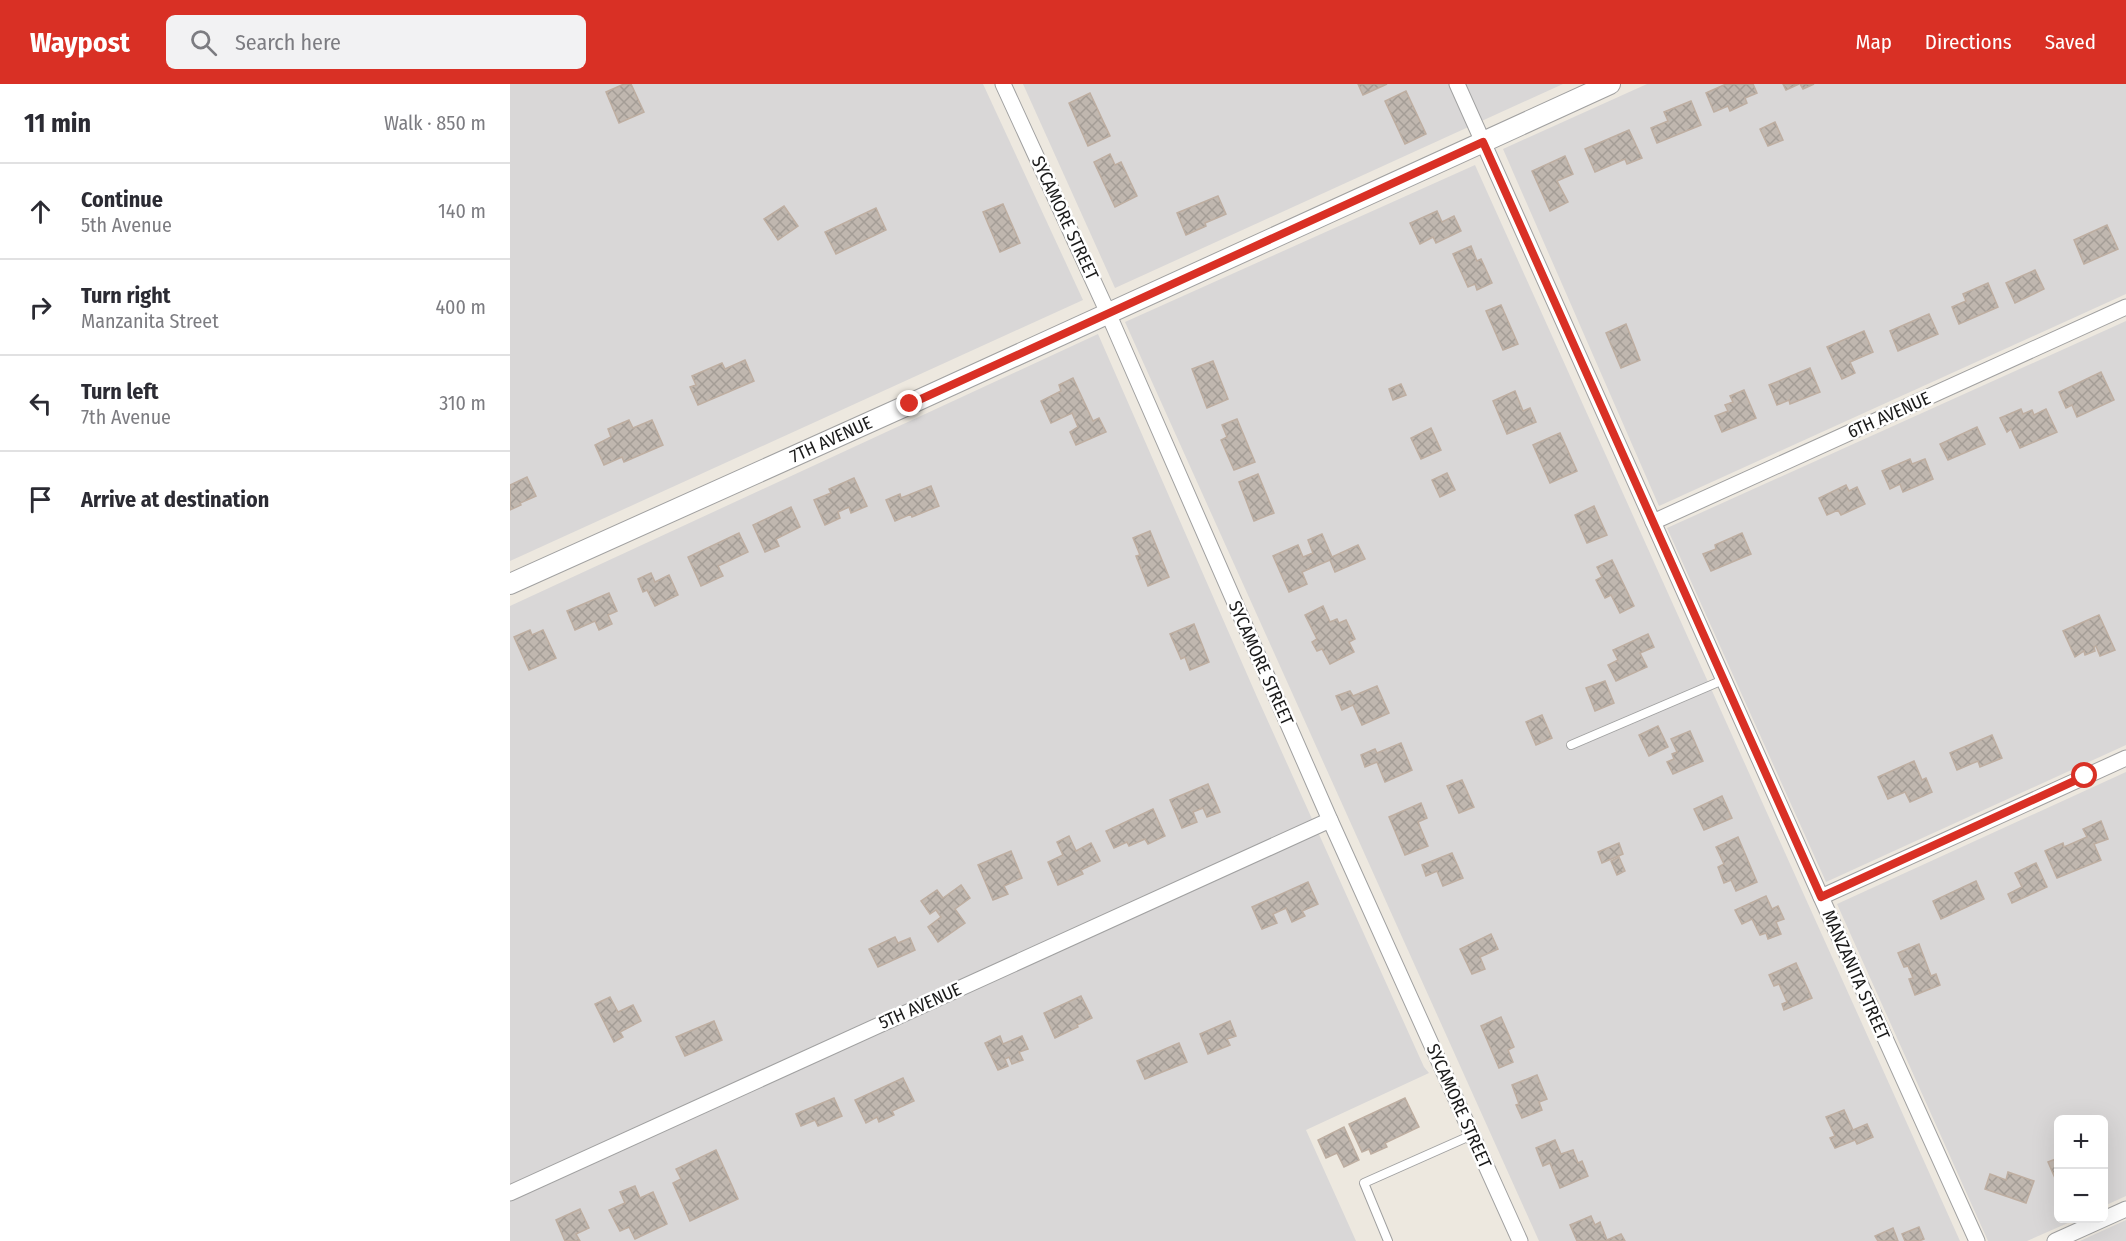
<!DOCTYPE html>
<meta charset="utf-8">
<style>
:root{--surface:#fff;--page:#f2f2f3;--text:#2b2b33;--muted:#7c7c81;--line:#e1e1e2;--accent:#d93025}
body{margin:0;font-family:"Fira Sans Condensed",sans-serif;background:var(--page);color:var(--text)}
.controls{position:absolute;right:18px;bottom:18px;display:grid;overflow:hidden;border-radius:9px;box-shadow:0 6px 24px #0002}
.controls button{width:54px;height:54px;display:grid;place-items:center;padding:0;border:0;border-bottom:2px solid var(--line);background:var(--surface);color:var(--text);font:30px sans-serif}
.stop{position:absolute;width:18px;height:18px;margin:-14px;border:4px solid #d93025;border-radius:50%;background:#fff}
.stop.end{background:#d93025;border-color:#fff;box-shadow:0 2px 6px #0008}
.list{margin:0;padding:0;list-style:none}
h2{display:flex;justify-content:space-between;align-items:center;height:78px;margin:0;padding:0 24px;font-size:26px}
h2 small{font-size:20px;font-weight:400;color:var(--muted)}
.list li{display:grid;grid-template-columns:39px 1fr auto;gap:18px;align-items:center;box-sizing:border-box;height:96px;padding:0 24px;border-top:2px solid var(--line)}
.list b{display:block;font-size:22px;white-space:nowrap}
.list p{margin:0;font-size:20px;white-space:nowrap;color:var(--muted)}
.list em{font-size:20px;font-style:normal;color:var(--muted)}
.icon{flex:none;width:33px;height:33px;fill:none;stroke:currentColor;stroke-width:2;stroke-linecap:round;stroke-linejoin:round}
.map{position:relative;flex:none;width:1616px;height:1157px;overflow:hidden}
header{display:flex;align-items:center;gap:36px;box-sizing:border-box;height:84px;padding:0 30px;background:var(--accent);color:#fff}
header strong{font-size:28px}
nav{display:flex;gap:33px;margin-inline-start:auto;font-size:21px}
.search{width:420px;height:54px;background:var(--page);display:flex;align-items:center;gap:15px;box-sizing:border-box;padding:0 21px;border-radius:9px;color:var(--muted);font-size:22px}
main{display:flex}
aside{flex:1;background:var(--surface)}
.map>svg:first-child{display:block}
</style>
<header>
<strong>Waypost</strong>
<div class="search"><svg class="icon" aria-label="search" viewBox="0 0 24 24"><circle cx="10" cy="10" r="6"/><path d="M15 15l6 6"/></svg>Search here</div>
<nav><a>Map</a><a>Directions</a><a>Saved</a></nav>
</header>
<main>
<aside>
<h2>11 min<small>Walk · 850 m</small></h2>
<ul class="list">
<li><svg class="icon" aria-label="ahead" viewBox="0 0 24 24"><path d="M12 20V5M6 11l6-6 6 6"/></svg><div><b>Continue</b><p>5th Avenue</p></div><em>140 m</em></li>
<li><svg class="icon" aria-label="right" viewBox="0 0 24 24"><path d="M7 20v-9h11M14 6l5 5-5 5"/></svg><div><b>Turn right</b><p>Manzanita Street</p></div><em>400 m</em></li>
<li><svg class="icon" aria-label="left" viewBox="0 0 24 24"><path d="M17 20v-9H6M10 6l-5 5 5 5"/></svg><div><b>Turn left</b><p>7th Avenue</p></div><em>310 m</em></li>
<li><svg class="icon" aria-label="arrive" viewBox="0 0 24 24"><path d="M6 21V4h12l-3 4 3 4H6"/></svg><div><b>Arrive at destination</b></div></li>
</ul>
</aside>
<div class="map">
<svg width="1616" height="1157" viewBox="0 0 1616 1157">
<defs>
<pattern id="building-cross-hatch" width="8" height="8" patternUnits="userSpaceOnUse" patternTransform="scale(1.5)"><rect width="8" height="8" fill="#c0b7af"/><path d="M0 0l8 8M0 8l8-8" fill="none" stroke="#a49d96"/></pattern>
</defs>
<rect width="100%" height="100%" fill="#ede8df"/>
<g fill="#d9d7d7">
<polygon points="0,0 473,0 573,216 0,477"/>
<polygon points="513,0 1053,0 605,204"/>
<polygon points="1137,0 1616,0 1616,210 1149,422 993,65"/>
<polygon points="965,81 1450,1157 1029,1157 615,238"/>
<polygon points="1616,237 1616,661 1316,798 1157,444"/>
<polygon points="588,250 747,613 914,983 919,989 796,1046 846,1157 0,1157 0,522"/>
<polygon points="1616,688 1616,1112 1594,1122 1594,1036 1548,1036 1548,1134 1567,1135 1517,1157 1478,1157 1327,820"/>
<polygon points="1616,1136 1616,1157 1570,1157"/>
</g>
<g fill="url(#building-cross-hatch)" stroke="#beaea1" stroke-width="1.5">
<polygon points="114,0 121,0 134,28 109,39 96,8"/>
<polygon points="848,0 877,0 853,11"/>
<polygon points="1216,0 1243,0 1247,9 1235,14 1237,19 1220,27 1218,22 1204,28 1196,9"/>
<polygon points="1273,0 1289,0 1276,6"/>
<polygon points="1290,0 1304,0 1293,5"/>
<polygon points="896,7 916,50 895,60 875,17"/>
<polygon points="580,9 600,52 578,62 559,19"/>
<polygon points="1181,17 1191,41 1147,59 1141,44 1158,37 1154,28"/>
<polygon points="1265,38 1273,56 1258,62 1250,45"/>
<polygon points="1119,46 1132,74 1117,80 1115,75 1085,88 1075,65"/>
<polygon points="600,70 605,81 611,78 627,112 605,123 584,78"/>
<polygon points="1055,72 1063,90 1047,97 1058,118 1040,127 1022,87"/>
<polygon points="708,112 716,130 695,139 696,142 676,151 667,129"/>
<polygon points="493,120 510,159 490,168 473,128"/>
<polygon points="274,122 288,142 268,156 254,135"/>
<polygon points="366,124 376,146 326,170 315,148"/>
<polygon points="927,127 932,138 944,132 951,147 926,159 923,153 910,160 900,139"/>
<polygon points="1597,141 1608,165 1574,180 1564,156"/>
<polygon points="961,162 967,177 971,175 982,199 967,206 965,200 958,203 943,170"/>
<polygon points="1525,186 1534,205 1505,219 1496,199"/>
<polygon points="1478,199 1488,223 1449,240 1442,223 1456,217 1453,210"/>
<polygon points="991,221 1008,260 993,266 976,227"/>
<polygon points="1419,230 1428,250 1388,267 1380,247"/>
<polygon points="1116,240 1130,276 1111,284 1096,249"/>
<polygon points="1354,247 1363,268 1340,278 1345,289 1332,295 1317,263"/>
<polygon points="235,276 244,297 188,321 180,303 186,301 182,292 212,279 215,285"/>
<polygon points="703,277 718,315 697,324 682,285"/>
<polygon points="1300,284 1310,308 1280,320 1279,316 1267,321 1259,301"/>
<polygon points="1591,288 1604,316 1567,333 1562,321 1556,324 1549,308"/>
<polygon points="563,294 583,337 589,334 596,348 566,361 560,348 568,343 562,329 541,339 531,317 551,307 549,301"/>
<polygon points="891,300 896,311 883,316 879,305"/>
<polygon points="1234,306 1246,334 1212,348 1205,332 1218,327 1215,321 1223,318 1220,312"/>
<polygon points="1005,307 1013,327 1020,324 1026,338 997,350 983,317"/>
<polygon points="1511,325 1513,330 1522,326 1524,331 1536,325 1547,348 1510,364 1501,345 1497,348 1490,334"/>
<polygon points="727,335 745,378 724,386 711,356 717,353 712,341"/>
<polygon points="119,336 123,344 142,336 153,361 114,378 112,373 94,381 85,361 101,353 98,345"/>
<polygon points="1467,343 1475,360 1438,376 1430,360"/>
<polygon points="921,344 931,366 911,375 901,354"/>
<polygon points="1050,349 1067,387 1040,399 1023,361"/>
<polygon points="1400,375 1402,380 1415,375 1423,395 1393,408 1390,400 1380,405 1372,387"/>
<polygon points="937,389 945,406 930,413 922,396"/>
<polygon points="748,390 764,429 744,437 729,398"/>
<polygon points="17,393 26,412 10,419 11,421 0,426 0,401"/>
<polygon points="344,394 357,422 341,429 339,423 328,428 330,434 315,441 304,416 321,409 319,405"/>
<polygon points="1336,401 1339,407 1347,403 1355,420 1331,431 1328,426 1317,431 1309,414"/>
<polygon points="421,402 429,422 402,433 401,430 385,437 376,416 390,410 391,414"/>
<polygon points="1084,422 1097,451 1077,459 1065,431"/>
<polygon points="281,423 290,443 266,455 269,462 255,468 243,441"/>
<polygon points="640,447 659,493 638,502 626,472 630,471 623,454"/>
<polygon points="229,449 238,468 208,482 213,492 191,502 178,473"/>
<polygon points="1232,449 1241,470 1201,487 1193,470 1206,465 1205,461"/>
<polygon points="812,450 822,473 848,461 855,475 825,488 820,476 792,488 797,500 779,508 763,472 788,461 793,473 803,469 798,456"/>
<polygon points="1102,476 1124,522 1110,529 1101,511 1095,514 1086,496 1092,493 1087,483"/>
<polygon points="141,489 145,498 159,491 168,511 145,522 137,506 133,508 128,495"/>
<polygon points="99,509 107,527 98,531 102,540 89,546 85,537 65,546 57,527"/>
<polygon points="813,522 820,538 827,535 829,539 836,536 845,555 839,558 844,568 820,580 812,565 807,567 802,558 807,555 795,531"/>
<polygon points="1589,531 1605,566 1590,572 1586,562 1584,563 1585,567 1575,571 1574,567 1565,573 1553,547"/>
<polygon points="684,540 699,578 680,586 675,573 671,575 660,550"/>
<polygon points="20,546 22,551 33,546 46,574 19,586 4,553"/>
<polygon points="1138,550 1144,563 1130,569 1137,583 1106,597 1098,581 1108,576 1103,566"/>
<polygon points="1095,597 1104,619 1085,627 1076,604"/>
<polygon points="867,602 879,629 852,641 843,621 832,626 826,612 840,607 843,612"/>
<polygon points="1032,631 1042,654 1026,661 1016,638"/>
<polygon points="1148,642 1158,663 1139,672 1129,651"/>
<polygon points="1180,647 1193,677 1163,690 1157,678 1164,675 1162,670 1167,668 1161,655"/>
<polygon points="1482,651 1492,674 1470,683 1468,677 1447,686 1440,669"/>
<polygon points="891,659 902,686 875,698 867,678 855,683 851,671 865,665 867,669"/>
<polygon points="1404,677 1412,696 1416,694 1422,708 1400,718 1395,708 1378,715 1368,693"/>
<polygon points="952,696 964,723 949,729 937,702"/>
<polygon points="698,700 710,728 697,733 693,724 683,728 687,738 672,744 660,716"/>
<polygon points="1212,712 1222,734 1194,746 1184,725"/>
<polygon points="911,719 917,734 908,738 918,762 895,771 879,733"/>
<polygon points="643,725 655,752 638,760 635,755 619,762 617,758 604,764 596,747"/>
<polygon points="1591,737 1598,755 1584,760 1591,776 1547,794 1535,767 1553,759 1554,763 1577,753 1573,745"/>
<polygon points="559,752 566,767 581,759 590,777 571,786 573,790 548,801 538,778 553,771 547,758"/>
<polygon points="1228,753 1247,798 1226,807 1221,796 1214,799 1208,783 1214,780 1206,763"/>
<polygon points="1109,759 1113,770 1092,779 1088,768"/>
<polygon points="501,767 512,794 494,802 498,810 483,816 468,781"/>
<polygon points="942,769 953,794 933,802 927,787 916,792 912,781"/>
<polygon points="1109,773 1115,787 1107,791 1101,777"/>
<polygon points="1526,779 1537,803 1502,819 1498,810 1512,803 1505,789"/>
<polygon points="1466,797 1474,815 1431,835 1423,817"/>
<polygon points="798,798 808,820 792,827 795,832 782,838 776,824 763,830 767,839 752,845 742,823"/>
<polygon points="451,801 460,814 445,825 455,839 428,858 418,843 431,833 426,826 420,830 411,817 427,806 433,814"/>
<polygon points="1256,812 1262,825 1268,822 1274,835 1266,838 1271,850 1258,855 1256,849 1250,851 1242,835 1232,840 1225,826"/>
<polygon points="981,850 988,865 970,873 975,885 962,890 950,865"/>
<polygon points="385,853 388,859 400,854 405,866 368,883 359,865"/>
<polygon points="1409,860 1421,892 1426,890 1430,901 1405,911 1399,895 1403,894 1398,882 1394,883 1388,869"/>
<polygon points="1286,879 1302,914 1274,926 1272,920 1277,918 1269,900 1264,902 1259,891"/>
<polygon points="571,912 582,934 567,941 568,943 545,954 534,929"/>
<polygon points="100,913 108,928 123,921 131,937 110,948 113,953 104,958 85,920"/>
<polygon points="991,933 1004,963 998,966 1003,978 989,984 971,942"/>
<polygon points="204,937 212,956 175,972 166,953"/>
<polygon points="720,937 726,952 717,955 720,961 698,970 690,950"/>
<polygon points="490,952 493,960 512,952 518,965 509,968 513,976 502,980 499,973 495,975 498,982 488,986 475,959"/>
<polygon points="669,959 677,978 635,995 627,977"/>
<polygon points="1027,991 1037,1015 1029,1018 1032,1026 1012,1034 1006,1021 1009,1020 1002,1001"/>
<polygon points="393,994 404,1017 382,1027 384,1031 369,1038 367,1033 356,1039 345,1016"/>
<polygon points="324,1014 332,1032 308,1042 305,1036 291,1042 286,1030"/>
<polygon points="895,1014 909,1043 875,1059 877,1063 861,1070 859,1065 852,1068 839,1040"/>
<polygon points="1334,1026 1343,1046 1357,1040 1363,1053 1347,1060 1345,1056 1325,1064 1320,1054 1325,1052 1316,1033"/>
<polygon points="834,1043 849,1076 834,1083 827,1069 816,1074 808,1056"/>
<polygon points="1045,1056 1051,1070 1063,1066 1068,1079 1072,1077 1078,1092 1050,1104 1040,1079 1033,1082 1026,1064"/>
<polygon points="206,1066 228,1115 180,1137 163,1099 171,1095 166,1085"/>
<polygon points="1548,1074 1548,1101 1538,1078"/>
<polygon points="1498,1088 1524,1097 1516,1119 1475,1105 1480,1090 1496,1096"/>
<polygon points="125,1102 130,1114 143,1108 157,1140 125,1155 119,1143 110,1147 99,1126 115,1119 110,1108"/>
<polygon points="70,1125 79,1144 66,1150 70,1157 55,1157 46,1136"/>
<polygon points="1081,1132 1085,1141 1090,1138 1097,1156 1111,1150 1115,1157 1067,1157 1060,1141"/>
<polygon points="1409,1143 1414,1155 1409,1157 1395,1157 1392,1150"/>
<polygon points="1383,1144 1388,1157 1368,1157 1365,1152"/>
</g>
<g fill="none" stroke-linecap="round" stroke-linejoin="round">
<g stroke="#a1a1a1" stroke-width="10">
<g id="service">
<polyline points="1061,661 1213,596"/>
<polyline points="878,1157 854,1099 962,1051"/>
</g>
</g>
<g stroke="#a1a1a1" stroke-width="17">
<g id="minor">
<polyline points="493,0 598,229 820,736 1010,1157"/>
<polyline points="947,0 1311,813 1467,1157"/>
<polyline points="1143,438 1616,223"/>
<polyline points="1311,813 1616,674"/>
<polyline points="0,1109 820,736"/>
<polyline points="1545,1157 1616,1125"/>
</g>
</g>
<g stroke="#a1a1a1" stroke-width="22">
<g id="tertiary">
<path id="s1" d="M0 500 400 320 1100 0"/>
</g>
</g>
<use href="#service" stroke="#fff" stroke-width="8"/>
<use href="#minor" stroke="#fff" stroke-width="15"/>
<use href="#tertiary" stroke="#fff" stroke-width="20"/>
</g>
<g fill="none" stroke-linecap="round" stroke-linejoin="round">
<polyline stroke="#d93025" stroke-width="8" points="400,320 973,58 1311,813 1575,692"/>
</g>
<g text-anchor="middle" stroke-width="5" stroke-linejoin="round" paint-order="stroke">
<g font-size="18" fill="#1a1a1a" stroke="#fff">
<text transform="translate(555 134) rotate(65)" y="6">SYCAMORE STREET</text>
<text transform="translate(1379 331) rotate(-24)" y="6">6TH AVENUE</text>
<text dy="6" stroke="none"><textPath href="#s1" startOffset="352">7TH AVENUE</textPath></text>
<text transform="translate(751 579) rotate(66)" y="6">SYCAMORE STREET</text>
<text transform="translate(1346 891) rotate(66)" y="6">MANZANITA STREET</text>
<text transform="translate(410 922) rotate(-24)" y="6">5TH AVENUE</text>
<text transform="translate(949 1022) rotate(66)" y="6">SYCAMORE STREET</text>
</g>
</g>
</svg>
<div class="controls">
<button>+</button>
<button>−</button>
</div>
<div class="stop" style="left:1575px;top:692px"></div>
<div class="stop end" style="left:400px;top:320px"></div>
</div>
</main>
